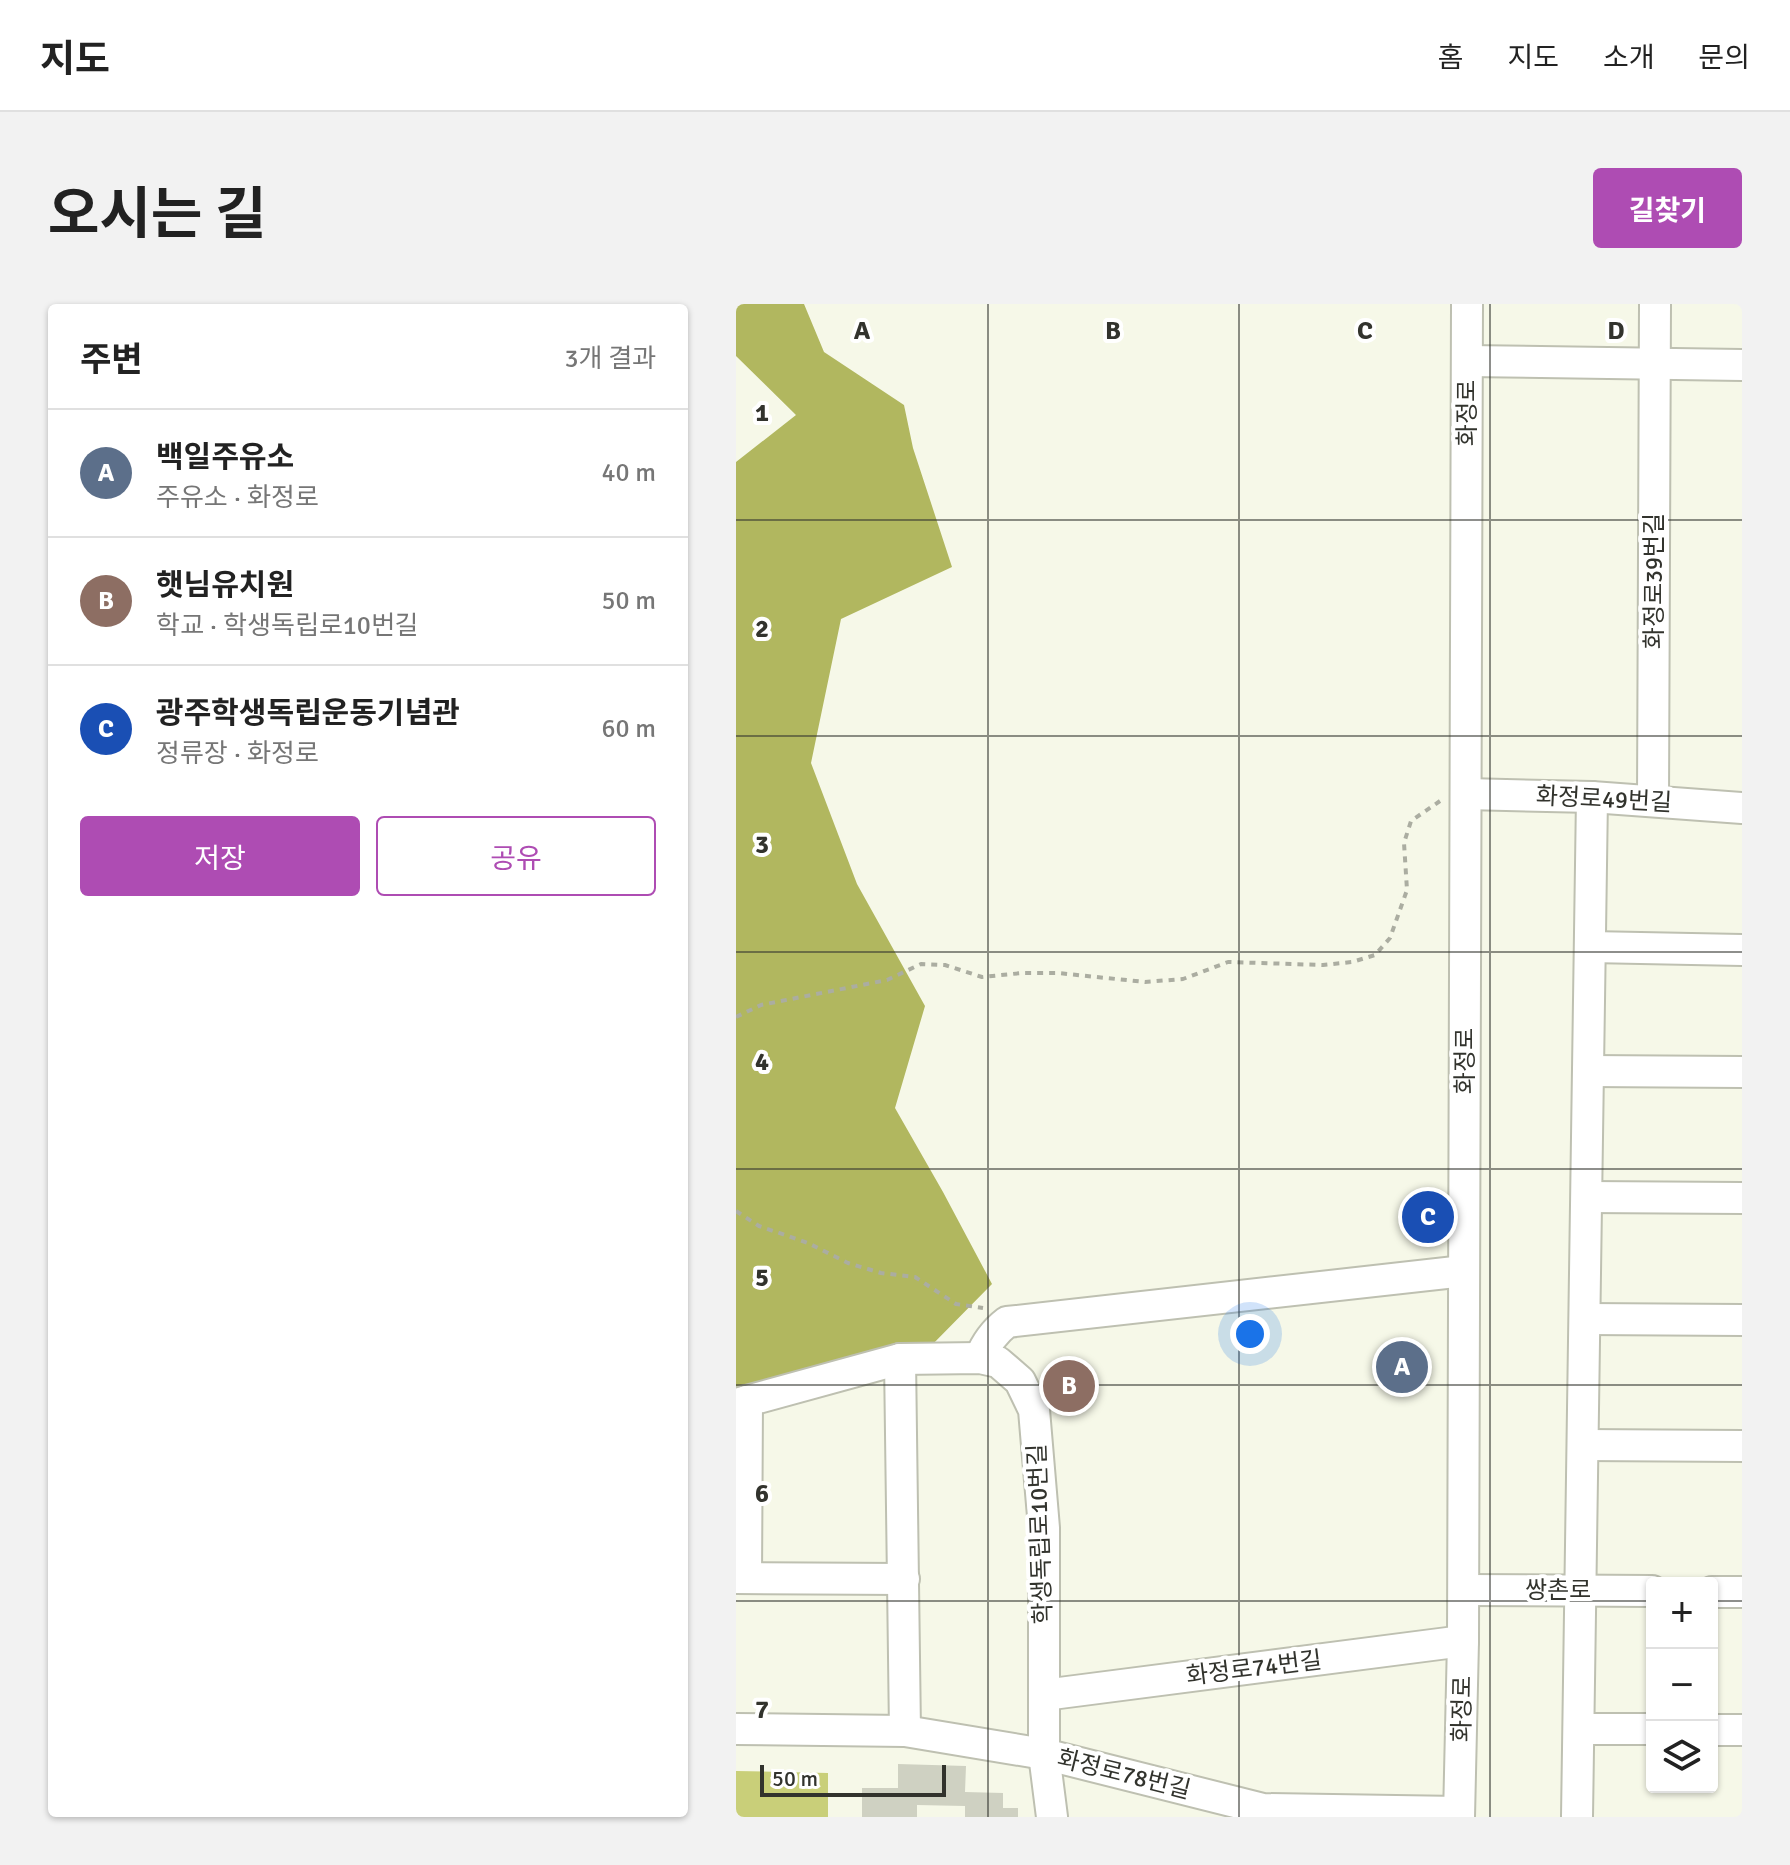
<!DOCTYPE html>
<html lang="ko">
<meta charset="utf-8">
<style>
:root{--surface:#fff;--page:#f2f2f2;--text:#222;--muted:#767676;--line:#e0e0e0;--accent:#ae4cb3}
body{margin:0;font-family:Signika,"Noto Sans KR",sans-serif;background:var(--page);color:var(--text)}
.controls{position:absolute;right:24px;bottom:24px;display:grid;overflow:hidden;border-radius:8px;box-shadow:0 2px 6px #0004}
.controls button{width:72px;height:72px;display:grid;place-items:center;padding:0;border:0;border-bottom:2px solid var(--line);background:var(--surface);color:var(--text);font:40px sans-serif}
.scale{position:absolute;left:24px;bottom:20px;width:186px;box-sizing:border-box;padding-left:8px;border:4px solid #32332d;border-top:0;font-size:22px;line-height:28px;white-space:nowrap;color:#32332d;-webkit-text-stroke:6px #fff;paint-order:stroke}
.you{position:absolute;left:514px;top:1030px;width:28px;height:28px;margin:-20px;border:6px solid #fff;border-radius:50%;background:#1a73e8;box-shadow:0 0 0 12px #1a73e833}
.badge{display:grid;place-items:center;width:52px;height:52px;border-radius:50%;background:var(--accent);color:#fff;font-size:26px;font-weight:700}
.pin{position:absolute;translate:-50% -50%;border:4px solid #fff;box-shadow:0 2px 8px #0006}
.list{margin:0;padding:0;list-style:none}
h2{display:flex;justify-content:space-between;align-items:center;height:104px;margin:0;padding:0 32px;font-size:34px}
h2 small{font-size:26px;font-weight:400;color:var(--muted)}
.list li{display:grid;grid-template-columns:52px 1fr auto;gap:24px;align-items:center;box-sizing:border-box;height:128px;padding:0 32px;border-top:2px solid var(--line)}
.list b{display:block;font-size:30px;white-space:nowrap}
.list p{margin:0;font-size:26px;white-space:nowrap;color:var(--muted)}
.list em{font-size:26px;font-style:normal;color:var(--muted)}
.actions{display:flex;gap:16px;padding:24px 32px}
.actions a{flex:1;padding:18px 0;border:2px solid var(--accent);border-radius:8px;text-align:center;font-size:28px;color:var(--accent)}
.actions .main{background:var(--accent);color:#fff}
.icon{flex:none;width:44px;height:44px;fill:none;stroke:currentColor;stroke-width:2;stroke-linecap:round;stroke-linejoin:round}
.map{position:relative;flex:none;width:1006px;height:1513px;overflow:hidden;border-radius:8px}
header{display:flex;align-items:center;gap:48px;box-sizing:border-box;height:112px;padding:0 40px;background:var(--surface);border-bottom:2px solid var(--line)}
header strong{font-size:38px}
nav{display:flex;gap:44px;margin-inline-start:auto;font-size:28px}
.intro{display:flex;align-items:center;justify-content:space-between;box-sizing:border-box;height:192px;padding:0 48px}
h1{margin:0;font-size:56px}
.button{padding:20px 36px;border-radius:8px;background:var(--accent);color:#fff;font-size:28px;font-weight:700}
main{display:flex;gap:48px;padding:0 48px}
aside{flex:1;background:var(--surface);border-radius:8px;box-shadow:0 2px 6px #0004}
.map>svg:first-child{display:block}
</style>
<header>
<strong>지도</strong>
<nav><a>홈</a><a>지도</a><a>소개</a><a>문의</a></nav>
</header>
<div class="intro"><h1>오시는 길</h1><a class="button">길찾기</a></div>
<main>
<aside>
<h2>주변<small>3개 결과</small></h2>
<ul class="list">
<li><span class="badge" style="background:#5c6f8a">A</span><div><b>백일주유소</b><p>주유소 · 화정로</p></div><em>40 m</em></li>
<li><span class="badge" style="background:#8d6e63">B</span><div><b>햇님유치원</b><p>학교 · 학생독립로10번길</p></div><em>50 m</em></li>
<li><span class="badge" style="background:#1a4fb4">C</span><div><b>광주학생독립운동기념관</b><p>정류장 · 화정로</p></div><em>60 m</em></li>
</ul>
<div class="actions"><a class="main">저장</a><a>공유</a></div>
</aside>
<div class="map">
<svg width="1006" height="1513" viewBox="0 0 1006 1513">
<rect width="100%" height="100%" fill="#f6f8e8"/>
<polygon fill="#c9cf79" points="0,1467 92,1469 92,1513 0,1513"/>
<polygon fill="#b1b75f" points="0,0 68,0 88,48 168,101 177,144 216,263 105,315 75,459 121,580 189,702 159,804 207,888 256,980 189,1048 0,1100 0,158 60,111 0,52"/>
<polygon fill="#cfd1c2" points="162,1460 230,1462 229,1488 267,1489 267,1504 282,1504 282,1513 229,1513 229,1502 181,1501 181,1513 126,1513 126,1484 162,1484"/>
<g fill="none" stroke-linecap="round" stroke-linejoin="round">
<g stroke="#bec0b1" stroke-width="34">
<g id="minor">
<polyline points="731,57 1006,61"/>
<polyline points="730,490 856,493 1006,504"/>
<polyline points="917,496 919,0"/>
<polyline points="854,643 1006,646"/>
<polyline points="852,767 1006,768"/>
<polyline points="851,893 1006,894"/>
<polyline points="850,1015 1006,1016"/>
<path d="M244 1054C250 1039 258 1028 271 1018L728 967"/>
<polyline points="164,1055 169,1427"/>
<polyline points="0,1100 164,1055 244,1054 262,1058 284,1077 298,1106 308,1224 308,1450 316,1513"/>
<polyline points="847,1141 1006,1142"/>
<polyline points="0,1274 168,1275"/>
<polyline points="10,1274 11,1097"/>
<polyline points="728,1286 916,1287"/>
<polyline points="976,1288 1006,1288"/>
<polyline points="308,1391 727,1337"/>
<polyline points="0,1425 169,1427 308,1450 527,1505 723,1508"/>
<polyline points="843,1425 916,1425"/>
<polyline points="976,1426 1006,1426"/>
<polyline points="723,1513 727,1337 731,0"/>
<polyline points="841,1513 856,493"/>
</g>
</g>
<g stroke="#abada1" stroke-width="4" stroke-dasharray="6 6" stroke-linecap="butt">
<polyline points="0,713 25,701 151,676 185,660 209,661 246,673 286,669 322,669 409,678 447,675 492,658 587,661 616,658 639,651 654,634 671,586 668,539 675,517 704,497"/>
<polyline points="0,907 23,922 72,939 112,959 145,969 179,973 220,1000 247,1004"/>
</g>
<use href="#minor" stroke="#fff" stroke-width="30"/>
</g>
<path fill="none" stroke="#32332d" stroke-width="2" stroke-opacity="0.55" d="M252 0V1513M503 0V1513M754 0V1513M0 216H1006M0 432H1006M0 648H1006M0 865H1006M0 1081H1006M0 1297H916M976 1297H1006"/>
<g text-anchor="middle" stroke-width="8" stroke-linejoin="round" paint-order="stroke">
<g font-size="24" fill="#32332d" stroke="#fff">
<text transform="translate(731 109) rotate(-90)" y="8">화정로</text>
<text transform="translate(918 277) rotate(-90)" y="8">화정로39번길</text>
<text transform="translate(868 495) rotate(3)" y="8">화정로49번길</text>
<text transform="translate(729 757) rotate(-90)" y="8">화정로</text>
<text transform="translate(304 1230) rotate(-92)" y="8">학생독립로10번길</text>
<text x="822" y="1294">쌍촌로</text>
<text transform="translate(518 1364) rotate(-7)" y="8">화정로74번길</text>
<text transform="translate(726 1405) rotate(-89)" y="8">화정로</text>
<text transform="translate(388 1470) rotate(14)" y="8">화정로78번길</text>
</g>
</g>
<g font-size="26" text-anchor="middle" font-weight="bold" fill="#32332d" stroke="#fff" stroke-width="8" stroke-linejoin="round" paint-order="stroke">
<text x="126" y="35">A</text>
<text x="377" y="35">B</text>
<text x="629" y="35">C</text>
<text x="880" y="35">D</text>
<text x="26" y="117">1</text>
<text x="26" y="333">2</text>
<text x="26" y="549">3</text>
<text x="26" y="766">4</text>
<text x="26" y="982">5</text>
<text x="26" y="1198">6</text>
<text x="26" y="1414">7</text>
</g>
</svg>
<div class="controls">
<button>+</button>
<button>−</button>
<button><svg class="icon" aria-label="layers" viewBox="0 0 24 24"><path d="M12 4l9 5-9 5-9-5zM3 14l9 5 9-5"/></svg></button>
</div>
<div class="scale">50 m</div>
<div class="you"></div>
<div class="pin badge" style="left:666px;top:1063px;background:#5c6f8a">A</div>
<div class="pin badge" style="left:333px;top:1082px;background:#8d6e63">B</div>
<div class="pin badge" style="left:692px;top:913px;background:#1a4fb4">C</div>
</div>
</main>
